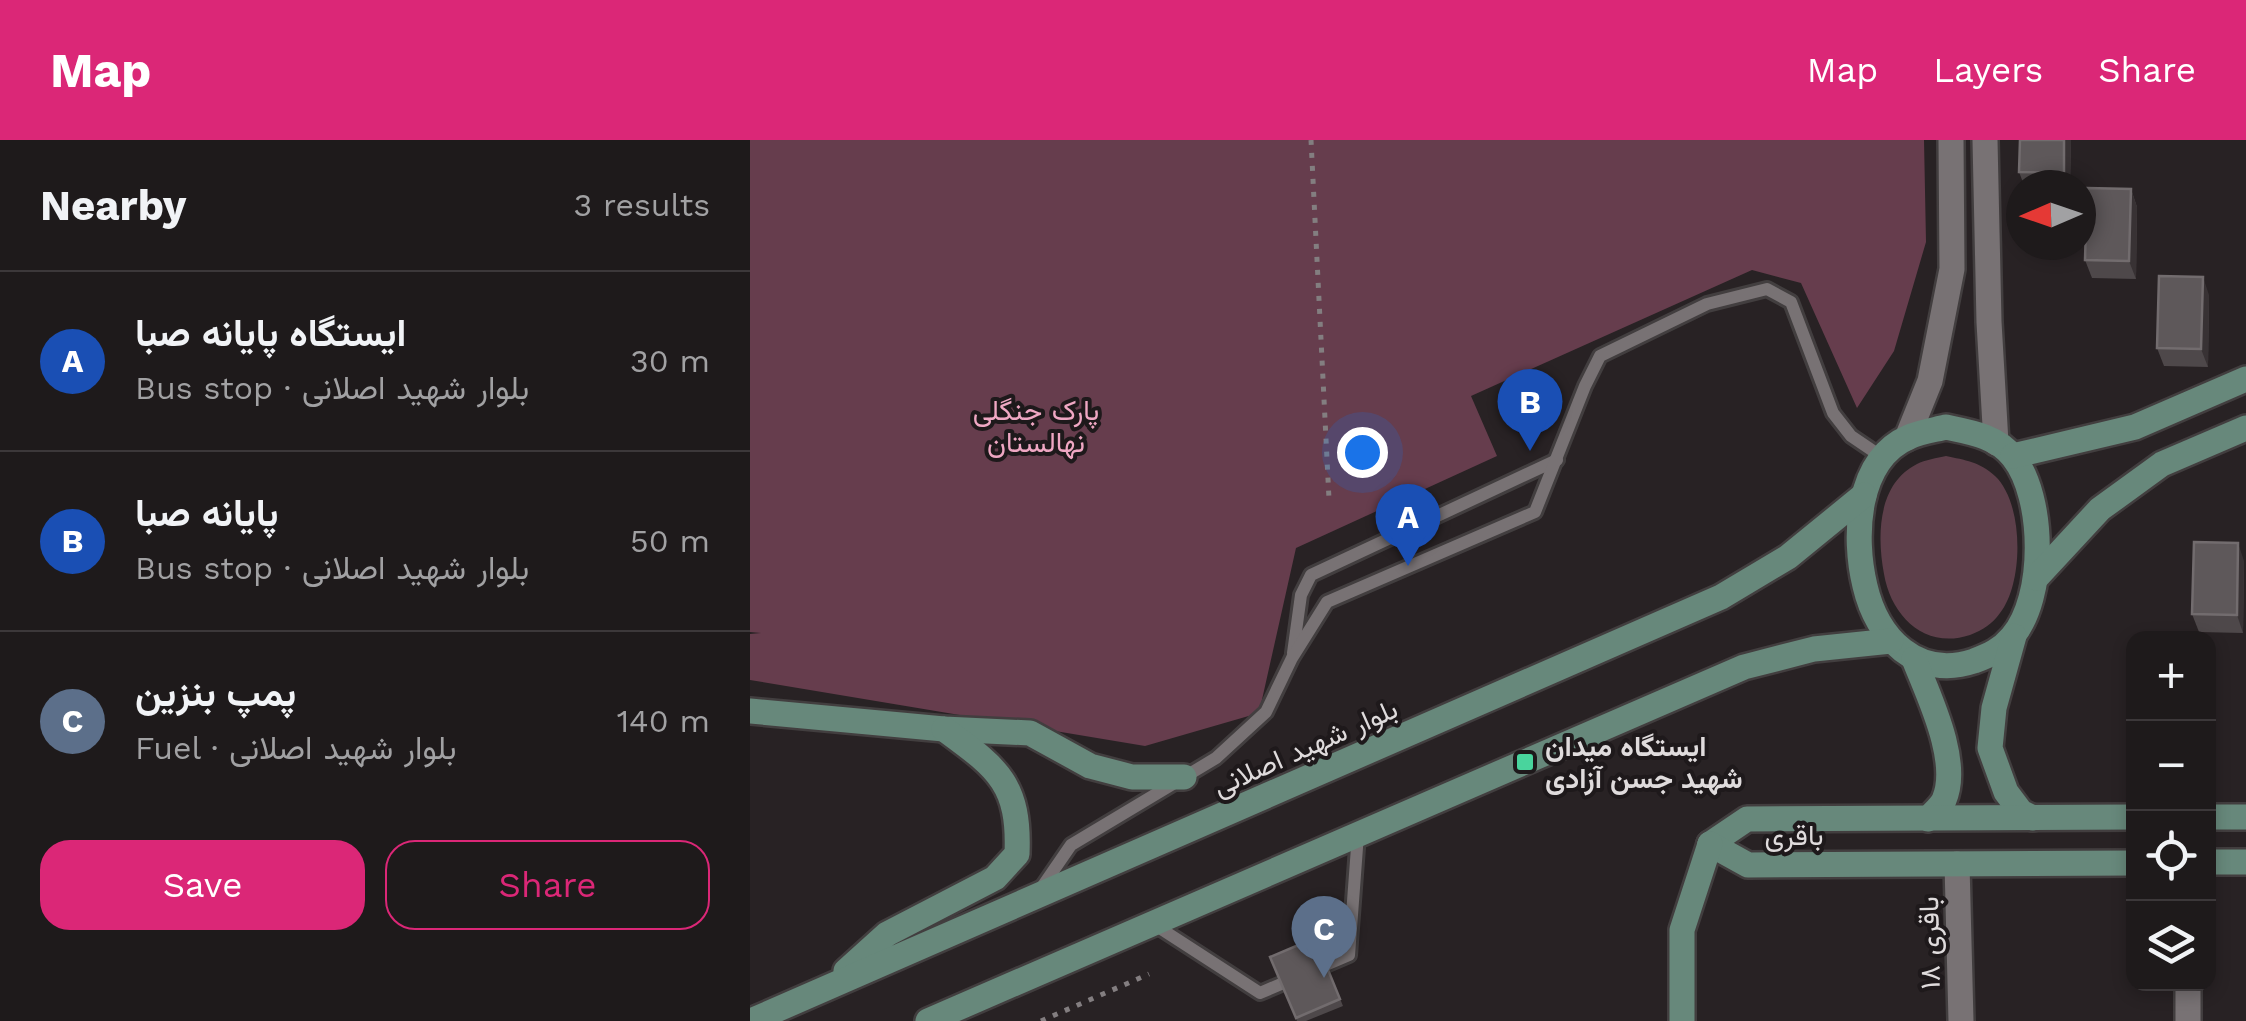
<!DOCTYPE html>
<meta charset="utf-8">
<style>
:root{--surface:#1e1a1b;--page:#262324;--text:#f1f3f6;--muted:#a1a1a3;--line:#3c383a;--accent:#db2777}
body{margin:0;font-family:"Work Sans",Vazirmatn,sans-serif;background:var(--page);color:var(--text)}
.controls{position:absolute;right:30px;bottom:30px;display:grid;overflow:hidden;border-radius:20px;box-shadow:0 5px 15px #0003}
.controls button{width:90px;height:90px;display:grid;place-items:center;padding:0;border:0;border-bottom:2px solid var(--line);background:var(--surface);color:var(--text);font:50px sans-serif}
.compass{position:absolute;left:1256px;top:30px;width:90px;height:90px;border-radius:50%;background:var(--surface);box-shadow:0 5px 15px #0003;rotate:268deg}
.you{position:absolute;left:612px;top:312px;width:35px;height:35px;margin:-25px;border:8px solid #fff;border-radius:50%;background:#1a73e8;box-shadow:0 0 0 15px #1a73e833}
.badge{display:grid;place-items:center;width:65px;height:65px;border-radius:50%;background:var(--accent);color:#fff;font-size:32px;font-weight:700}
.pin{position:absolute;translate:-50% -82px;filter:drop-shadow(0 2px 5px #0008)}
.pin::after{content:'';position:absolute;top:52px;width:35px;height:30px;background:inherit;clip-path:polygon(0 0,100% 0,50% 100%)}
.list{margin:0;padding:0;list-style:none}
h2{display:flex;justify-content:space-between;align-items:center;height:130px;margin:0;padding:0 40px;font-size:42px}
h2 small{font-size:32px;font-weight:400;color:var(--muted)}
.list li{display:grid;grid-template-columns:65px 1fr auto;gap:30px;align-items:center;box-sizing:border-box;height:180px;padding:0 40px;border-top:2px solid var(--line)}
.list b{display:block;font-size:38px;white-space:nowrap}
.list p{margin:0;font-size:32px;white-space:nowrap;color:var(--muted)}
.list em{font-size:32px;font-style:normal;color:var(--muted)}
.actions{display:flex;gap:20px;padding:30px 40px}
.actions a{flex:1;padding:22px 0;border:2px solid var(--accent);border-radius:30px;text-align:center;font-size:35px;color:var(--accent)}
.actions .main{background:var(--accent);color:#fff}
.icon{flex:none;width:55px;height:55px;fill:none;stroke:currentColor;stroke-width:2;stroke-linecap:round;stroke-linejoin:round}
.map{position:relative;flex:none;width:1496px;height:881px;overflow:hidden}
header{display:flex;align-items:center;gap:60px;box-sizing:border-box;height:140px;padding:0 50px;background:var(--accent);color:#fff}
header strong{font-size:48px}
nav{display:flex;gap:55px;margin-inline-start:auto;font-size:35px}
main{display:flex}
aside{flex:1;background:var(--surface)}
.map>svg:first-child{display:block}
</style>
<header>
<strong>Map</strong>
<nav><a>Map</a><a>Layers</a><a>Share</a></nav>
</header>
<main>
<aside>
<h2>Nearby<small>3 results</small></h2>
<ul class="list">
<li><span class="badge" style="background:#1a4fb4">A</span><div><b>ایستگاه پایانه صبا</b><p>Bus stop · بلوار شهید اصلانی</p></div><em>30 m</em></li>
<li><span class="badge" style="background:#1a4fb4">B</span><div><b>پایانه صبا</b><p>Bus stop · بلوار شهید اصلانی</p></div><em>50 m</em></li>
<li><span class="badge" style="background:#5c6f8a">C</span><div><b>پمپ بنزین</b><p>Fuel · بلوار شهید اصلانی</p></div><em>140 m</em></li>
</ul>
<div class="actions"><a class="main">Save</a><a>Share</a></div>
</aside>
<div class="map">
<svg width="1496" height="881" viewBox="0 0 1496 881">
<rect width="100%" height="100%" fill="#282224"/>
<path fill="#5d3f4a" d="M1196 316C1215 320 1230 322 1245 336 1274 363 1274 443 1250 473 1242 484 1233 490 1220 495 1175 510 1141 476 1134 434 1127 397 1127 344 1167 324 1175 320 1187 318 1196 316Z"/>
<polygon fill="#663d4d" points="0,0 1174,0 1176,102 1144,211 1107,268 1051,143 1002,130 721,256 747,316 546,408 509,573 395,606 0,540 0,494 11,493 0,492"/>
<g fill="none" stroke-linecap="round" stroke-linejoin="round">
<g stroke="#423e3f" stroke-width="18">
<g id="lane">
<polyline points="543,513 551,455 561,435 807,320"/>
<polyline points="290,750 321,705 466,618 516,572 542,518 577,462 785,372 835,246 850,216 957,164 1017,149 1041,162 1083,273 1101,296 1132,317"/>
<polyline points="405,785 510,853 599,815 608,694"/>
</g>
</g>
<g stroke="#423e3f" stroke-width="30">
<g id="street">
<polyline points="1235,0 1239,182 1246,303"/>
<polyline points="1157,298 1180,241 1202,129 1201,0"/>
<polyline points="1207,724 1211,881"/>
<polyline points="1438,844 1438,881"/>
</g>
</g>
<g stroke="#423e3f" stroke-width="30">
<g id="secondary">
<path d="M1196 287C1220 292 1247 296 1263 317 1295 357 1296 458 1262 497 1251 510 1240 515 1224 521 1167 540 1127 498 1115 446 1103 397 1106 320 1159 297 1170 292 1184 290 1196 287Z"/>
<polyline points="1263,316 1385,287 1496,239"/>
<polyline points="1286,438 1350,369 1412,324 1496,288"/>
<polyline points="1264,496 1244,568 1240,608 1256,652 1271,672 1283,678"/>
<path d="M1164 519C1178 555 1211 621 1194 660 1191 666 1183 673 1178 679"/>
<polyline points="0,571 194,589 280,593 340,626 382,637 434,637"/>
<polyline points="1458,677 1496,677"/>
<polyline points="960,704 997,679 1384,677"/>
<polyline points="960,704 998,725 1384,723"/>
<polyline points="1458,722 1496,722"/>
<path d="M96 831 137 794 245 738 267 714C270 643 247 628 194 589"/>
<polyline points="1,881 971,457 1038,417 1114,355"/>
<polyline points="178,881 994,527 1064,509 1141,501"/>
<polyline points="932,881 932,790 960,704"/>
</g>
</g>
<g stroke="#837e80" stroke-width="5" stroke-dasharray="5 8" stroke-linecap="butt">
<polyline points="561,0 579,359"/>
<polyline points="291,881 399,834"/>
</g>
<use href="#lane" stroke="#787274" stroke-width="12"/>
<use href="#street" stroke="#787274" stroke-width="25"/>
<use href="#secondary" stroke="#67887b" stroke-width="25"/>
</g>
<g fill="#4e484a">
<polygon points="1270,0 1321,0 1320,45 1274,45 1269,32"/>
<polygon points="1381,49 1387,67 1386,139 1342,138 1335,120"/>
<polygon points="1459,155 1458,227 1414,226 1407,208"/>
<polygon points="1494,421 1493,493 1449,492 1442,474"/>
<polygon points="565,798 593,866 556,881 547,881 520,817"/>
</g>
<g fill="#383234">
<polygon points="1314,0 1321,0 1320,45 1318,45 1314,33"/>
<polygon points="1381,49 1387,67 1386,139 1379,121"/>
<polygon points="1453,137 1459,155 1458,227 1451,209"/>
<polygon points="1488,403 1494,421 1493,493 1487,475"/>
</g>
<g fill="#5e585a" stroke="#726c6e" stroke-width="2.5">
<polygon points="1270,0 1314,0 1314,33 1269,32"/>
<polygon points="1337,48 1381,49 1379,121 1335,120"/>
<polygon points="1409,136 1453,137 1451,209 1407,208"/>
<polygon points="1444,402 1488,403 1487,475 1442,474"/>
<polygon points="565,798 590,859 546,878 520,817"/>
</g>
<rect fill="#49d49d" stroke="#1e191b" stroke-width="4" x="765" y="612" width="20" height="20" rx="5"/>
<g text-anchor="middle" stroke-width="8" stroke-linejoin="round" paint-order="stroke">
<g font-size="28" fill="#efa7c3" stroke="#1e191b">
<text x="286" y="280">پارک جنگلی<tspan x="286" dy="32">نهالستان</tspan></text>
</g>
<g font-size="28" font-weight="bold" fill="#dfdbdc" stroke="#1e191b" text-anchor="start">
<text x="795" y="616">ایستگاه میدان<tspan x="795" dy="32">شهید جسن آزادی</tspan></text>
</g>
<g font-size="28" fill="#dfdbdc" stroke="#1e191b">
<text transform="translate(555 607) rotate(-24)" y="10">بلوار شهید اصلانی</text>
<text x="1044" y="705">باقری</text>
<text transform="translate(1179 803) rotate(-91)" y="10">باقری ۱۸</text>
</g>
</g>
</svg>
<div class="controls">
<button>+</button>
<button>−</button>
<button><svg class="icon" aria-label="locate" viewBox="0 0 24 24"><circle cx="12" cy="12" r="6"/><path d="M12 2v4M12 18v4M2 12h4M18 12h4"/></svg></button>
<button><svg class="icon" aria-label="layers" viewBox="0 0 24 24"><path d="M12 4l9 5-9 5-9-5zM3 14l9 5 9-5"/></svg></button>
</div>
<svg class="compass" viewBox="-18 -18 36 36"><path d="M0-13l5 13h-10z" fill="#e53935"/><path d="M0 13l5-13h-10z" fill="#a1a1a3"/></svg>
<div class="you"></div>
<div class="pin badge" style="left:658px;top:426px;background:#1a4fb4">A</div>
<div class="pin badge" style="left:780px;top:311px;background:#1a4fb4">B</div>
<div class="pin badge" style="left:574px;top:838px;background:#5c6f8a">C</div>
</div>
</main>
